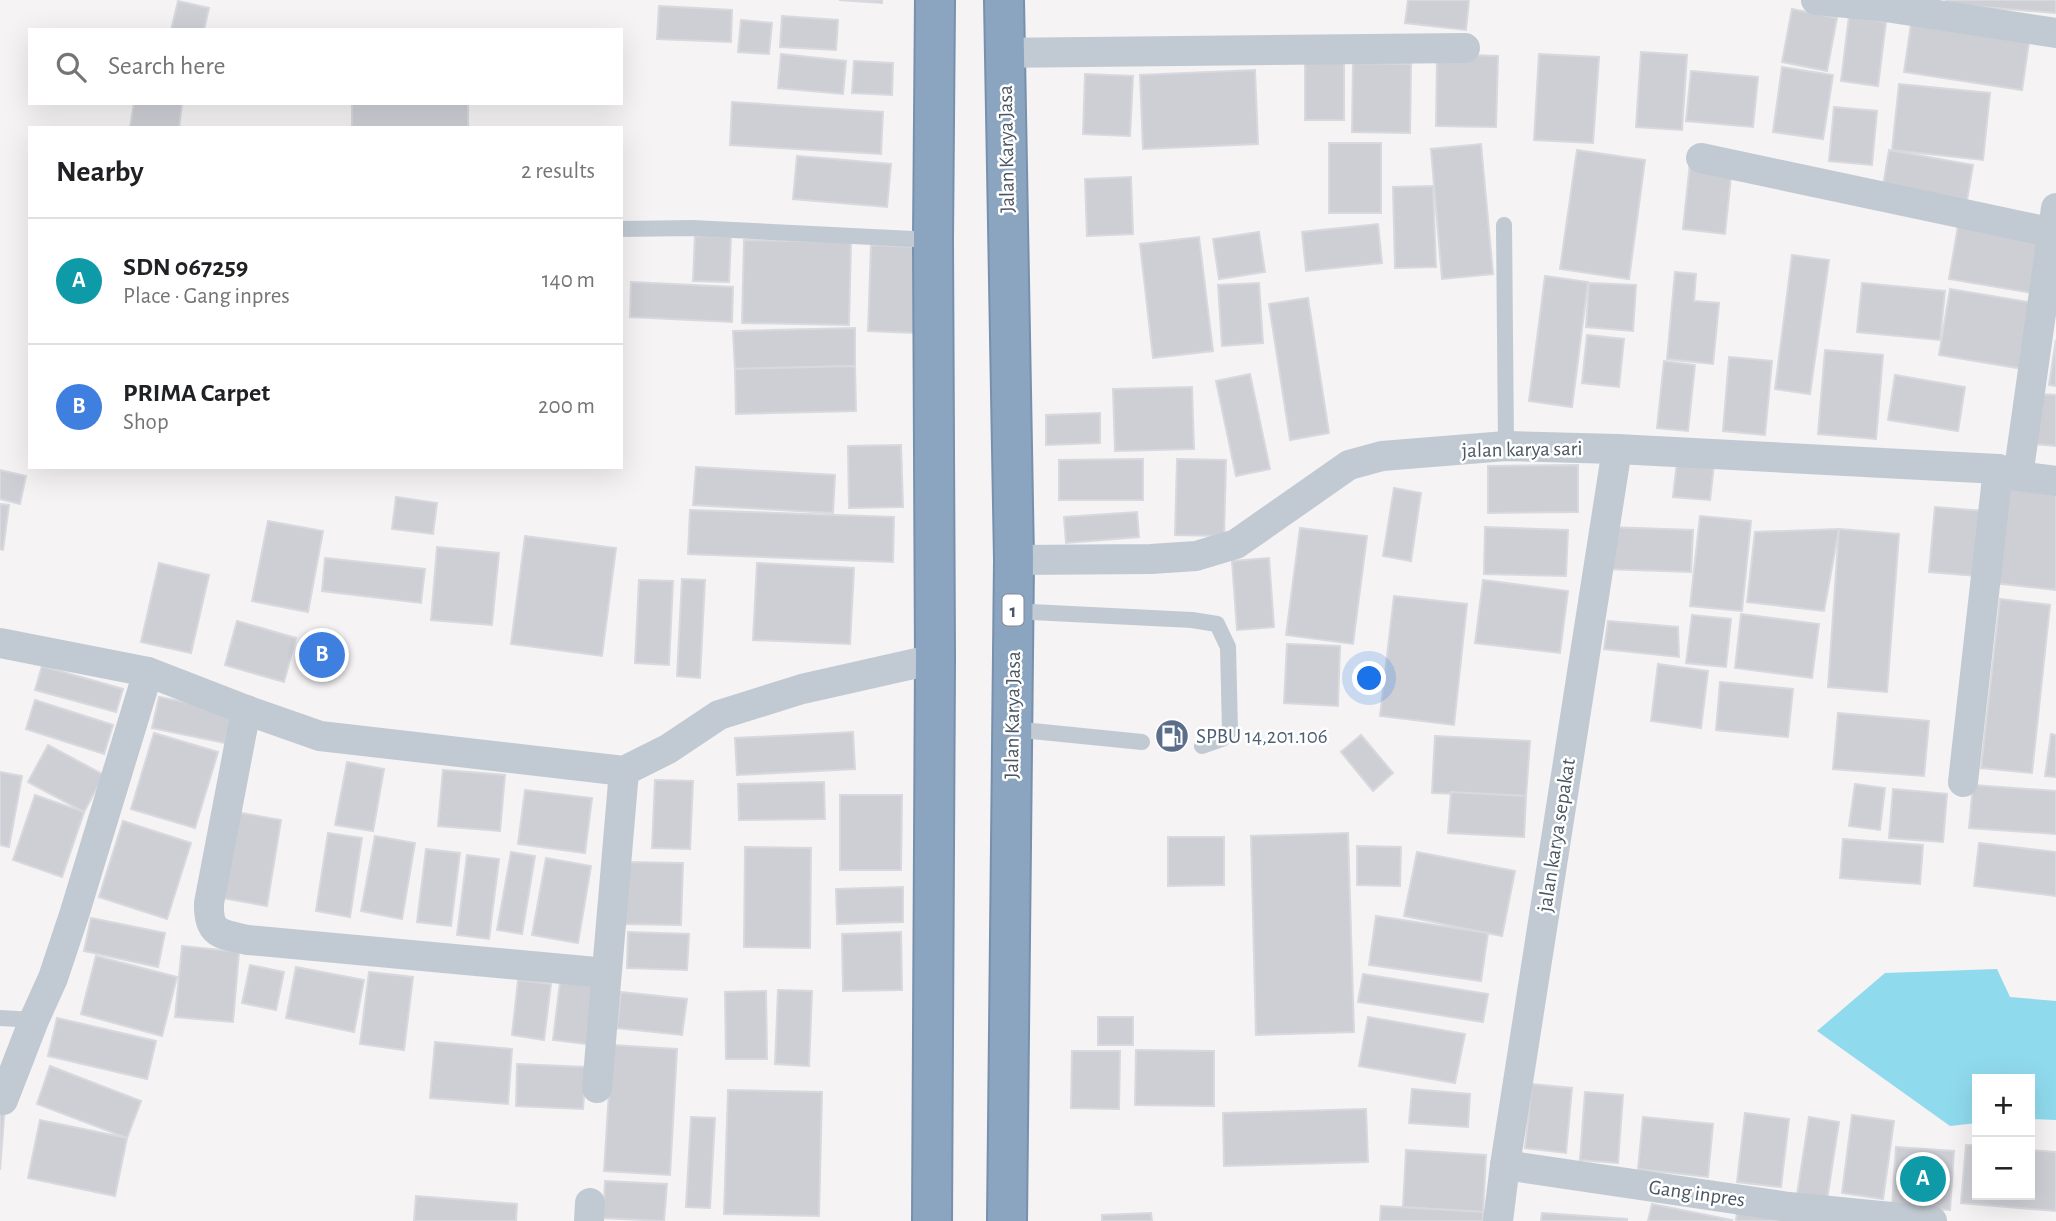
<!DOCTYPE html>
<meta charset="utf-8">
<style>
:root{--surface:#fff;--page:#f6f6f6;--text:#202124;--muted:#757577;--line:#e0e0e0;--accent:#0f766e}
body{margin:0;font-family:"Alegreya Sans",sans-serif;background:var(--page);color:var(--text)}
.controls{position:absolute;right:21px;bottom:21px;display:grid;overflow:hidden;border-radius:0px;box-shadow:0 7px 28px #0002}
.controls button{width:63px;height:63px;display:grid;place-items:center;padding:0;border:0;border-bottom:2px solid var(--line);background:var(--surface);color:var(--text);font:35px sans-serif}
.you{position:absolute;left:1370px;top:679px;width:24px;height:24px;margin:-18px;border:5px solid #fff;border-radius:50%;background:#1a73e8;box-shadow:0 0 0 10px #1a73e833}
.badge{display:grid;place-items:center;width:46px;height:46px;border-radius:50%;background:var(--accent);color:#fff;font-size:23px;font-weight:700}
.pin{position:absolute;translate:-50% -50%;border:4px solid #fff;box-shadow:0 2px 7px #0006}
.list{margin:0;padding:0;list-style:none}
h2{display:flex;justify-content:space-between;align-items:center;height:91px;margin:0;padding:0 28px;font-size:30px}
h2 small{font-size:23px;font-weight:400;color:var(--muted)}
.list li{display:grid;grid-template-columns:46px 1fr auto;gap:21px;align-items:center;box-sizing:border-box;height:126px;padding:0 28px;border-top:2px solid var(--line)}
.list b{display:block;font-size:26px;white-space:nowrap}
.list p{margin:0;font-size:23px;white-space:nowrap;color:var(--muted)}
.list em{font-size:23px;font-style:normal;color:var(--muted)}
.icon{flex:none;width:38px;height:38px;fill:none;stroke:currentColor;stroke-width:2;stroke-linecap:round;stroke-linejoin:round}
.map{position:relative;flex:none;width:2056px;height:1221px;overflow:hidden}
.search{position:absolute;background:var(--surface);box-shadow:0 7px 28px #0002;left:28px;top:28px;width:595px;height:77px;display:flex;align-items:center;gap:18px;box-sizing:border-box;padding:0 24px;border-radius:0px;color:var(--muted);font-size:26px}
.panel{position:absolute;background:var(--surface);box-shadow:0 7px 28px #0002;left:28px;top:126px;width:595px;height:343px;border-radius:0px}
.map>svg:first-child{display:block}
</style>
<div class="map">
<svg width="2056" height="1221" viewBox="0 0 2056 1221">
<rect width="100%" height="100%" fill="#f5f3f3"/>
<polygon fill="#90daee" points="1997,969 2010,997 2056,1001 2056,1120 2030,1119 2030,1079 1977,1079 1977,1123 1950,1126 1817,1031 1885,973"/>
<g fill="#cdcfd5" stroke="#d7d9de" stroke-width="2">
<polygon points="839,0 882,0 882,3"/>
<polygon points="1408,0 1469,0 1466,30 1405,23"/>
<polygon points="1946,0 2056,0 2056,13 1946,4"/>
<polygon points="178,1 209,8 204,30 171,30"/>
<polygon points="659,6 732,10 731,42 657,39"/>
<polygon points="1792,9 1837,18 1827,71 1782,62"/>
<polygon points="782,16 838,20 836,50 780,47"/>
<polygon points="1849,16 1886,22 1878,86 1841,81"/>
<polygon points="741,20 772,23 769,54 738,52"/>
<polygon points="1911,24 2029,42 2022,90 1904,72"/>
<polygon points="1641,52 1687,55 1682,130 1636,127"/>
<polygon points="781,54 846,61 843,94 778,88"/>
<polygon points="1437,54 1498,56 1496,127 1436,126"/>
<polygon points="1539,54 1599,57 1593,143 1534,140"/>
<polygon points="1344,59 1344,120 1305,120 1305,60"/>
<polygon points="854,61 893,63 892,95 852,93"/>
<polygon points="1353,63 1411,64 1410,133 1352,132"/>
<polygon points="1782,67 1833,75 1823,139 1773,132"/>
<polygon points="1255,70 1258,144 1143,149 1140,75"/>
<polygon points="1691,71 1758,77 1753,127 1686,121"/>
<polygon points="1085,74 1133,76 1130,136 1083,134"/>
<polygon points="1899,84 1990,93 1983,160 1892,150"/>
<polygon points="732,102 883,112 881,154 730,145"/>
<polygon points="134,103 182,103 179,128 130,128"/>
<rect x="352" y="103" width="116" height="25"/>
<polygon points="1834,107 1877,111 1872,165 1829,161"/>
<rect x="1329" y="143" width="52" height="70"/>
<polygon points="1481,144 1493,274 1442,279 1431,149"/>
<polygon points="1577,150 1645,160 1629,279 1560,269"/>
<polygon points="1889,150 1973,165 1967,200 1883,186"/>
<polygon points="797,156 891,164 887,207 793,199"/>
<polygon points="1690,163 1732,167 1725,234 1683,229"/>
<polygon points="1131,177 1133,234 1087,236 1085,179"/>
<polygon points="1433,186 1436,267 1395,268 1393,187"/>
<polygon points="1959,220 2048,235 2038,294 1949,279"/>
<polygon points="1378,224 1382,263 1306,271 1302,232"/>
<polygon points="1259,232 1265,272 1219,279 1213,239"/>
<polygon points="695,236 731,237 729,282 693,281"/>
<polygon points="1199,237 1213,351 1153,358 1140,244"/>
<polygon points="744,240 851,242 849,325 742,323"/>
<polygon points="871,245 919,247 915,333 868,331"/>
<polygon points="1792,255 1829,260 1810,394 1775,389"/>
<polygon points="1675,272 1696,274 1694,301 1719,303 1713,364 1667,359"/>
<polygon points="1545,276 1588,282 1572,407 1529,401"/>
<polygon points="631,282 733,287 732,322 630,317"/>
<polygon points="1259,283 1263,343 1222,346 1218,285"/>
<polygon points="1589,283 1636,285 1633,331 1586,327"/>
<polygon points="1862,283 1945,291 1940,340 1857,332"/>
<polygon points="1950,289 2040,304 2029,370 1939,355"/>
<polygon points="1308,298 1329,433 1290,440 1269,304"/>
<polygon points="855,328 855,366 735,369 733,331"/>
<polygon points="1587,335 1624,339 1619,387 1582,383"/>
<polygon points="2056,340 2056,386 2049,385"/>
<polygon points="1825,350 1883,355 1876,439 1818,434"/>
<polygon points="1729,357 1772,361 1765,435 1723,431"/>
<polygon points="1664,361 1695,365 1688,431 1657,428"/>
<polygon points="855,366 856,411 736,414 735,369"/>
<polygon points="1250,374 1270,469 1236,476 1216,381"/>
<polygon points="1895,375 1965,387 1958,431 1888,420"/>
<polygon points="1192,387 1194,449 1115,451 1113,389"/>
<polygon points="2041,394 2056,395 2056,446 2036,444"/>
<polygon points="1100,413 1100,443 1046,445 1046,415"/>
<polygon points="901,445 903,507 849,508 848,446"/>
<polygon points="1143,459 1143,500 1059,500 1059,460"/>
<polygon points="1177,459 1226,460 1224,536 1175,535"/>
<polygon points="1677,461 1714,465 1710,500 1673,497"/>
<polygon points="1578,465 1578,512 1488,513 1488,466"/>
<polygon points="696,467 835,475 833,513 693,505"/>
<polygon points="0,470 26,476 20,504 0,499"/>
<polygon points="2005,484 2056,490 2056,590 1994,583"/>
<polygon points="1394,488 1421,493 1411,561 1383,556"/>
<polygon points="396,497 437,503 433,534 392,529"/>
<polygon points="0,504 9,505 3,550 0,549"/>
<polygon points="1935,507 1984,511 1977,576 1929,572"/>
<polygon points="690,510 894,517 893,562 688,554"/>
<polygon points="1137,512 1139,537 1066,543 1064,517"/>
<polygon points="1700,516 1751,521 1742,611 1690,606"/>
<polygon points="268,521 323,531 308,612 252,601"/>
<polygon points="1485,527 1568,530 1566,576 1484,574"/>
<polygon points="1607,527 1693,530 1691,572 1605,569"/>
<polygon points="1300,528 1367,536 1353,644 1286,635"/>
<polygon points="1839,529 1899,534 1887,692 1828,687"/>
<polygon points="1839,529 1824,611 1747,602 1755,532"/>
<polygon points="525,536 616,548 602,656 511,644"/>
<polygon points="437,547 499,553 492,625 431,620"/>
<polygon points="325,558 425,569 421,603 322,591"/>
<polygon points="1269,558 1274,627 1237,630 1232,561"/>
<polygon points="159,563 209,575 191,653 141,642"/>
<polygon points="757,563 854,568 850,644 753,640"/>
<polygon points="682,579 705,580 700,678 677,676"/>
<polygon points="639,580 673,581 669,665 635,663"/>
<polygon points="1483,580 1568,591 1560,653 1475,643"/>
<polygon points="1394,596 1467,604 1454,725 1380,716"/>
<polygon points="2000,599 2050,605 2032,773 1981,768"/>
<polygon points="1741,614 1819,624 1812,678 1735,668"/>
<polygon points="1692,615 1731,619 1726,667 1686,663"/>
<polygon points="237,621 296,638 284,682 225,665"/>
<polygon points="1608,621 1678,627 1679,657 1604,649"/>
<polygon points="1287,644 1340,646 1338,706 1284,703"/>
<polygon points="1658,664 1708,671 1701,728 1651,721"/>
<polygon points="42,666 123,689 116,712 35,690"/>
<polygon points="1720,682 1793,689 1788,737 1716,730"/>
<polygon points="159,697 232,711 225,743 152,728"/>
<polygon points="35,700 113,725 104,754 26,729"/>
<polygon points="1838,713 1929,721 1924,776 1833,769"/>
<polygon points="853,732 855,769 737,775 735,738"/>
<polygon points="154,733 218,752 195,828 131,809"/>
<polygon points="2051,734 2056,735 2056,777 2045,776"/>
<polygon points="1361,735 1393,773 1373,791 1341,752"/>
<polygon points="1435,736 1530,741 1526,796 1432,793"/>
<polygon points="48,745 104,775 84,812 28,782"/>
<polygon points="347,762 384,769 373,831 335,825"/>
<polygon points="443,770 505,775 500,831 438,826"/>
<polygon points="0,772 22,776 9,847 0,845"/>
<polygon points="655,780 693,781 690,849 652,848"/>
<polygon points="824,782 825,819 739,820 738,784"/>
<polygon points="1855,784 1885,788 1880,830 1849,826"/>
<polygon points="1973,785 2056,791 2056,834 1969,828"/>
<polygon points="1893,789 1947,794 1943,842 1889,838"/>
<polygon points="525,790 592,798 585,853 518,844"/>
<polygon points="1451,792 1526,796 1524,837 1448,833"/>
<polygon points="35,795 84,812 62,877 13,860"/>
<polygon points="840,795 902,795 901,870 840,870"/>
<polygon points="230,811 281,820 267,906 216,897"/>
<polygon points="123,821 191,843 167,919 99,897"/>
<polygon points="328,833 362,838 350,917 316,911"/>
<polygon points="1348,833 1354,1032 1256,1035 1251,836"/>
<polygon points="375,836 415,843 402,919 361,911"/>
<polygon points="1168,837 1224,837 1224,885 1168,886"/>
<polygon points="1843,839 1923,845 1920,884 1840,878"/>
<polygon points="1979,843 2056,852 2056,896 1974,886"/>
<polygon points="1357,846 1401,847 1400,886 1357,885"/>
<polygon points="745,847 811,848 810,948 744,947"/>
<polygon points="426,849 460,853 451,926 417,922"/>
<polygon points="511,852 535,856 522,934 497,930"/>
<polygon points="1417,852 1515,871 1502,936 1404,916"/>
<polygon points="467,855 499,859 489,939 457,935"/>
<polygon points="546,858 591,866 578,943 532,935"/>
<polygon points="626,862 683,863 681,925 624,924"/>
<polygon points="903,887 903,922 837,924 836,889"/>
<polygon points="1376,916 1488,933 1481,981 1369,965"/>
<polygon points="91,918 165,933 158,967 84,951"/>
<polygon points="628,932 689,934 687,970 627,968"/>
<polygon points="901,932 902,990 843,991 842,934"/>
<polygon points="182,946 239,952 233,1022 175,1017"/>
<polygon points="96,956 177,977 162,1036 81,1014"/>
<polygon points="250,965 284,972 276,1010 242,1003"/>
<polygon points="296,967 364,980 354,1032 286,1018"/>
<polygon points="369,972 413,977 404,1050 360,1044"/>
<polygon points="1363,974 1488,994 1483,1022 1358,1002"/>
<polygon points="518,980 551,984 544,1040 512,1035"/>
<polygon points="560,982 599,986 593,1045 553,1040"/>
<polygon points="778,990 812,991 809,1066 775,1064"/>
<polygon points="766,991 767,1059 726,1059 725,992"/>
<polygon points="621,992 687,999 682,1035 617,1028"/>
<rect x="1098" y="1017" width="35" height="28"/>
<polygon points="1368,1017 1465,1034 1455,1083 1359,1066"/>
<polygon points="57,1018 156,1041 147,1079 48,1056"/>
<polygon points="435,1042 512,1049 508,1104 430,1098"/>
<polygon points="612,1045 677,1049 670,1175 604,1171"/>
<polygon points="1136,1050 1214,1051 1214,1106 1135,1105"/>
<polygon points="1072,1051 1120,1051 1119,1109 1071,1108"/>
<polygon points="517,1064 586,1067 583,1109 516,1106"/>
<polygon points="50,1066 141,1101 127,1138 37,1104"/>
<polygon points="1532,1084 1572,1088 1566,1153 1525,1148"/>
<polygon points="1412,1089 1470,1094 1468,1127 1409,1123"/>
<polygon points="728,1090 822,1092 819,1216 724,1214"/>
<polygon points="1585,1092 1623,1095 1618,1163 1580,1160"/>
<polygon points="0,1104 5,1104 0,1170"/>
<polygon points="1366,1109 1368,1162 1224,1166 1223,1113"/>
<polygon points="1745,1113 1789,1119 1781,1187 1737,1182"/>
<polygon points="1852,1115 1894,1121 1883,1199 1842,1193"/>
<polygon points="691,1117 715,1118 710,1208 686,1207"/>
<polygon points="1643,1117 1713,1124 1708,1177 1638,1169"/>
<polygon points="1809,1117 1839,1122 1827,1200 1797,1195"/>
<polygon points="40,1120 127,1138 115,1196 28,1178"/>
<polygon points="1966,1145 1977,1145 1977,1195 2030,1195 2030,1150 2056,1152 2056,1211 1961,1203"/>
<polygon points="1896,1147 1954,1151 1950,1210 1892,1206"/>
<polygon points="1406,1150 1486,1155 1483,1212 1403,1207"/>
<polygon points="605,1181 667,1184 664,1221 603,1218"/>
<polygon points="416,1196 517,1204 516,1221 414,1221"/>
<polygon points="1652,1204 1732,1220 1731,1221 1648,1221"/>
<polygon points="1381,1206 1483,1212 1483,1221 1380,1221"/>
<polygon points="1737,1211 1781,1213 1781,1221 1736,1221"/>
<polygon points="1151,1213 1152,1221 1102,1221 1102,1215"/>
<polygon points="1542,1213 1627,1219 1627,1221 1541,1221"/>
</g>
<g fill="none" stroke-linecap="round" stroke-linejoin="round">
<g stroke="#7690ad" stroke-width="42">
<g id="highway">
<polyline points="1004,0 1014,560 1007,1221"/>
<polyline points="932,1221 935,659 933,240 935,0"/>
</g>
</g>
<g stroke="#c1cad2" stroke-width="16">
<polyline points="1504,225 1506,446"/>
<polyline points="621,229 692,228 933,240"/>
<polyline points="1013,611 1192,620 1217,624 1228,647 1230,730 1222,739 1202,746"/>
<polyline points="1012,729 1142,742"/>
<polyline points="0,1018 34,1020"/>
</g>
<g stroke="#c1cad2" stroke-width="30">
<polyline points="1816,0 1879,6 2056,33"/>
<polyline points="1004,53 1465,48"/>
<polyline points="1701,158 2054,233"/>
<polyline points="2018,476 2056,208"/>
<polyline points="1014,560 1151,559 1196,556 1236,544 1349,465 1382,456 1506,446 1617,449 1998,469 2018,476 2056,481"/>
<polyline points="0,643 148,672 246,710 320,736 624,771 668,749 719,715 802,689 935,659"/>
<path d="M246 710 209 903C208 935 221 934 248 940L596 972"/>
<polyline points="1963,782 1998,469"/>
<polyline points="597,1088 624,771"/>
<polyline points="3,1100 34,1020 53,978 74,915 148,672"/>
<polyline points="1505,1165 1789,1207 1932,1221"/>
<polyline points="589,1221 590,1203"/>
<polyline points="1498,1221 1505,1165 1617,449"/>
</g>
<use href="#highway" stroke="#8ba5c1" stroke-width="38"/>
</g>
<defs>
<g id="fuel-disc" transform="scale(1.75)"><circle r="9.5" fill="#5c6f8a" stroke="#fff"/><path d="M-5.5-6h7V0h2V4h1.3V-2.5L3-4.5l.8-.8L6-3V5H2.5V1h-1V6h-7ZM-4.2-4.7v3.2H.2V-4.7Z" fill="#fff"/></g>
</defs>
<g fill-rule="evenodd">
<use href="#fuel-disc" x="1172" y="736"/>
</g>
<g text-anchor="middle" stroke-width="5" stroke-linejoin="round" paint-order="stroke">
<rect fill="#fff" stroke="#808990" stroke-width="2" x="1002.5" y="594.5" width="21" height="31" rx="5"/>
<g font-size="19" font-weight="bold" fill="#4a5661">
<text x="1013" y="617">1</text>
</g>
<g font-size="21" fill="#4a5661" stroke="#fff">
<text transform="translate(1006 149) rotate(-91)" y="7">Jalan Karya Jasa</text>
<text transform="translate(1522 449) rotate(-1)" y="7">jalan karya sari</text>
<text transform="translate(1012 715) rotate(-89)" y="7">Jalan Karya Jasa</text>
<text transform="translate(1556 835) rotate(-81)" y="7">jalan karya sepakat</text>
<text transform="translate(1697 1193) rotate(8)" y="7">Gang inpres</text>
</g>
<g font-size="21" fill="#4e5e75" stroke="#fff" text-anchor="start">
<text x="1196" y="743">SPBU 14,201.106</text>
</g>
</g>
</svg>
<div class="controls">
<button>+</button>
<button>−</button>
</div>
<div class="you"></div>
<div class="pin badge" style="left:1923px;top:1179px;background:#0f9aa8">A</div>
<div class="pin badge" style="left:322px;top:655px;background:#3f7fe0">B</div>
<div class="search"><svg class="icon" aria-label="search" viewBox="0 0 24 24"><circle cx="10" cy="10" r="6"/><path d="M15 15l6 6"/></svg>Search here</div>
<section class="panel">
<h2>Nearby<small>2 results</small></h2>
<ul class="list">
<li><span class="badge" style="background:#0f9aa8">A</span><div><b>SDN 067259</b><p>Place · Gang inpres</p></div><em>140 m</em></li>
<li><span class="badge" style="background:#3f7fe0">B</span><div><b>PRIMA Carpet</b><p>Shop</p></div><em>200 m</em></li>
</ul>
</section>
</div>
